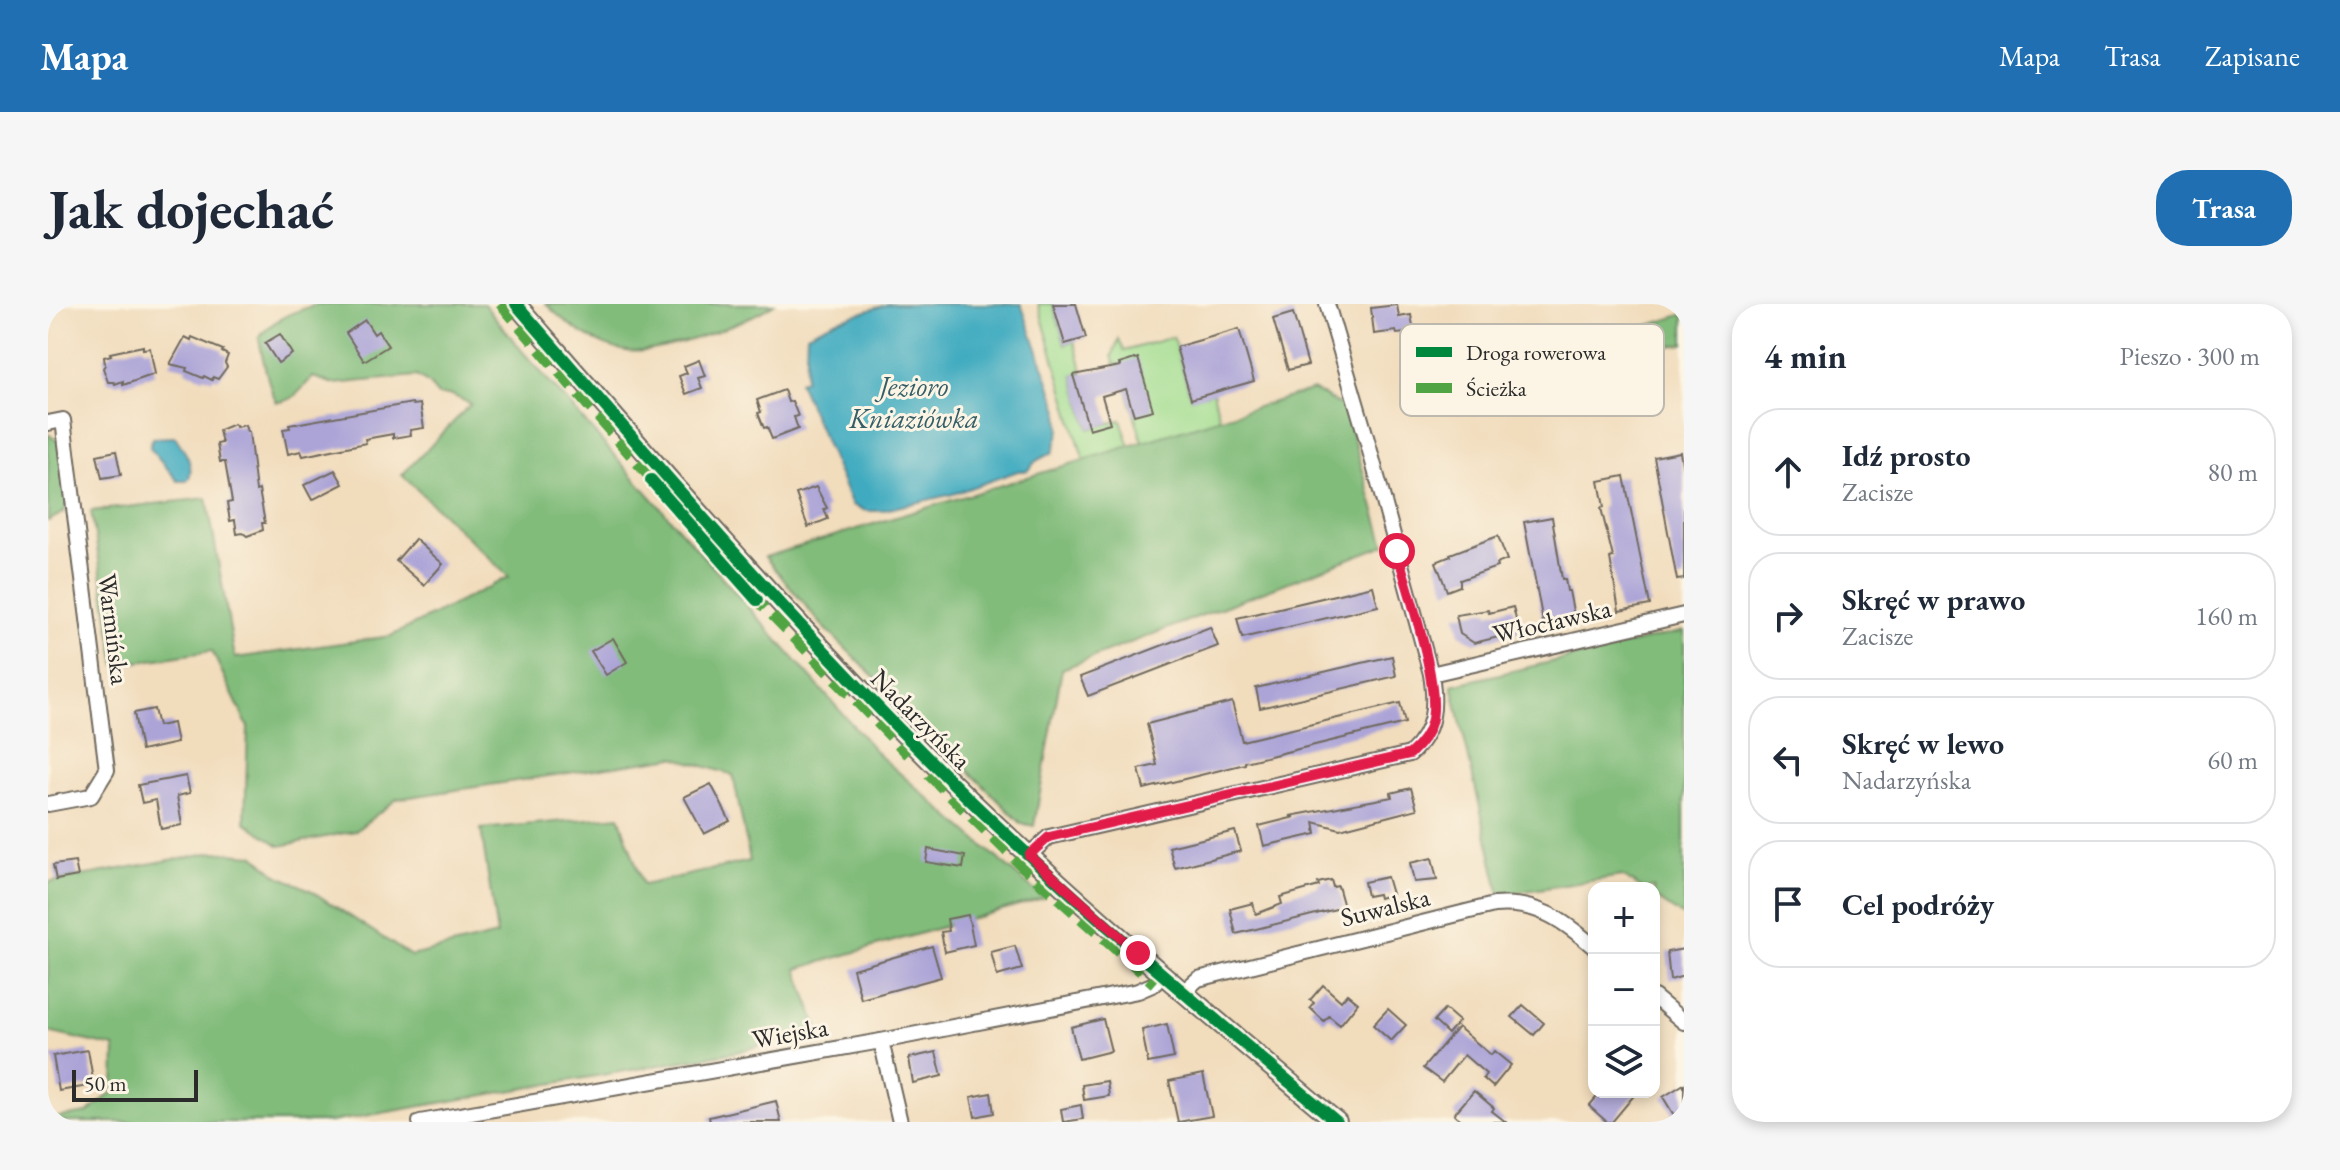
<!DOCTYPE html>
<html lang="pl">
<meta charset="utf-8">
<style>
:root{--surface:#fff;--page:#f6f6f7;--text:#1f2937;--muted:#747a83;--line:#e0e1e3;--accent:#1f6fb2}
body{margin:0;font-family:"EB Garamond",serif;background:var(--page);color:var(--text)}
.controls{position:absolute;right:24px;bottom:24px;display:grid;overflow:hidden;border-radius:16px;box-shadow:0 4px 12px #0003}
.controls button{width:72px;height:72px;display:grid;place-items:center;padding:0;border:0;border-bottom:2px solid var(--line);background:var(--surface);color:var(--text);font:40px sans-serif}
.scale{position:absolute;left:24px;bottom:20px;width:126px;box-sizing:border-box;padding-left:8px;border:4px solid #2b2b2b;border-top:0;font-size:22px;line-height:28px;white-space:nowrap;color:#2b2b2b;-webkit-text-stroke:6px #fcf5e5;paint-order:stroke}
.stop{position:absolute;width:24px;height:24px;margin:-18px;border:6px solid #e11d48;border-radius:50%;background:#fff}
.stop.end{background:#e11d48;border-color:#fff;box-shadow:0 2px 8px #0008}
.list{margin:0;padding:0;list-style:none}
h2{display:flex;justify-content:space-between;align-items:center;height:104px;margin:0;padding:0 32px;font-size:34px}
h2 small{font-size:26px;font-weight:400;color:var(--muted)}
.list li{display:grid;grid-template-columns:52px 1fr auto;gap:24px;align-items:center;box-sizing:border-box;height:128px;margin:0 16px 16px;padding:0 16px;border:2px solid var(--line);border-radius:32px}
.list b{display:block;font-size:30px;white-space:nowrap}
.list p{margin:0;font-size:26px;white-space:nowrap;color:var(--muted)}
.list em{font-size:26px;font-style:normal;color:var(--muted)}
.icon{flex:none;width:44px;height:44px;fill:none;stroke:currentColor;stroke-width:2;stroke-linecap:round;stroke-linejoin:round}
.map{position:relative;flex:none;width:1636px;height:818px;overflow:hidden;border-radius:32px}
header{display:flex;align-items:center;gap:48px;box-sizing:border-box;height:112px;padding:0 40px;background:var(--accent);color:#fff}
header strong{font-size:38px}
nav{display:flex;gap:44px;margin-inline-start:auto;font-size:28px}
.intro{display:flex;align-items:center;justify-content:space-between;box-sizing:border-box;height:192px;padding:0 48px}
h1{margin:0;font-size:56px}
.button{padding:20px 36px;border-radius:32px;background:var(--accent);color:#fff;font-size:28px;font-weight:700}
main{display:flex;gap:48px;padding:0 48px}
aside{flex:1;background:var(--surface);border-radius:32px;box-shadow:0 4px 12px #0003}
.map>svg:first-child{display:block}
</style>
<header>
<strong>Mapa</strong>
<nav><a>Mapa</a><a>Trasa</a><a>Zapisane</a></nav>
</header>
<div class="intro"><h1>Jak dojechać</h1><a class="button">Trasa</a></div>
<main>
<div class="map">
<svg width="1636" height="818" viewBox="0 0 1636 818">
<rect width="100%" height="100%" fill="#fcf5e5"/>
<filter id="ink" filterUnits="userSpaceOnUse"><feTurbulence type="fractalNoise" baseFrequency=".0125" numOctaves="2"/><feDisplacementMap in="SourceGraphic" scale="16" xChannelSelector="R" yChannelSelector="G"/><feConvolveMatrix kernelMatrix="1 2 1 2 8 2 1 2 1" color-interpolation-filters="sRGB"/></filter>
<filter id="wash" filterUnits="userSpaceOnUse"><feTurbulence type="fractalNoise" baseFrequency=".006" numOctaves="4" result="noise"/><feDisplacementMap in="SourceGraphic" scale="32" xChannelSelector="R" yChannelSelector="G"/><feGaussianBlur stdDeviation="1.8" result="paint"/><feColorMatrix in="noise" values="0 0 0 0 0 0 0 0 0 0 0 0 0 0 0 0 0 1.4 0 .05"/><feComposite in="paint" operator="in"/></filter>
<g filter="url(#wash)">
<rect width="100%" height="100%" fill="#f1dcbc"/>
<g fill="#a2dd90" stroke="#66845e" stroke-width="2">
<polygon points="990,0 1005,0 1017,40 1026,37 1035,68 1025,71 1041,125 1073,116 1082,143 1036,157"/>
<polygon points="1125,33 1143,94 1165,88 1172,115 1095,139 1071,60 1067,61 1064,52 1071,35 1076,47"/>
</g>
<g fill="#81bc7a" stroke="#567452" stroke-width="2">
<path d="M269 0H436L475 48 832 452 995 594 749 665 770 724 693 747 282 818H0V815L39 809 66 787 67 743 0 728V578L166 548 206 551 229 571 262 586 363 652 449 631 433 525 571 512 595 581 702 557 685 471 626 453 349 495 307 527 232 542 197 518 200 423 164 347 68 361 43 207 159 194 187 354 343 332 461 273 354 171 423 100 404 91H390L381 80 368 72 286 80 265 73C253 84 247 98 229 98 222 91 213 46 211 34 225 14 247 8 269 0Z"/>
<path d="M498 0H726C699 19 609 52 578 47 548 42 519 21 498 0Z"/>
<polygon points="1636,10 1636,40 1560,51 1582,27"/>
<polygon points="1265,86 1296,103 1337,241 1014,365 986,522 973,519 773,320 717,253"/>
<polygon points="0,130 11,138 19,200 16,208 0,217"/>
<polygon points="1636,327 1636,613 1606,593 1606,584 1593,584 1574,572 1452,591 1404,381"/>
</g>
<g fill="#41abc0" stroke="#366b76" stroke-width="2">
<polygon points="840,0 973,0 1011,106 1012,126 1005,148 988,157 979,167 970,167 905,190 832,207 818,207 804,201 751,78 757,75 759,30 787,17"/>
<path d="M127 133C136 145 149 164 139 177H130L102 144 104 134Z"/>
</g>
<g id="blocks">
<g fill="#aca4d7">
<polygon points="1005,0 1028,0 1038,34 1017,40"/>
<polygon points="1349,1 1351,13 1363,11 1366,28 1349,30 1348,27 1326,30 1323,4"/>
<polygon points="1245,9 1260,61 1240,66 1225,15"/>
<polygon points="317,16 326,30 330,27 340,42 316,57 298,29"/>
<polygon points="1191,25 1206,77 1143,95 1128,43"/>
<polygon points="232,30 244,50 230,59 217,39"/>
<polygon points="137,33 143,36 144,33 175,46 174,48 180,51 177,59 179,63 170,75 165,73 164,76 156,72 155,74 138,67 139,64 122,60"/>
<polygon points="95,42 95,45 102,44 107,70 75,81 75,77 67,80 66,78 60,78 55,64 57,61 56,53 63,51 62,49"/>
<polygon points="1090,54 1105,106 1086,111 1078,85 1054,92 1062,119 1041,125 1025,71 1072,62 1071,60"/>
<polygon points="651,56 657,72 650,74 654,84 638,90 631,72 639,69 636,62"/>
<polygon points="736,86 740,98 744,97 750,112 746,113 750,125 724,135 719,123 716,124 710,109 713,108 709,96"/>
<polygon points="364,99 365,101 372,100 376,124 362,126 363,131 345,134 345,130 317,135 318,139 255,152 253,147 240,150 235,125 242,124 241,121"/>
<polygon points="186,120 189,123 197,121 199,128 201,128 208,187 211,186 217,219 214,219 215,226 199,232 195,229 189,230 187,216 182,217 179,199 184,198 177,158 172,158 169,140 174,139 171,126"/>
<polygon points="68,147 73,171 54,174 49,151"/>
<polygon points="1632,148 1636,171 1636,275 1629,276 1606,153"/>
<polygon points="287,166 295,180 264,196 256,181"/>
<polygon points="1576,172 1602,301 1571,307 1562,254 1565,253 1562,241 1553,204 1556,203 1551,177"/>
<polygon points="768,183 779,204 776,205 780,215 760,223 748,190"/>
<polygon points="1504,213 1514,275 1517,275 1519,287 1521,287 1527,317 1509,320 1509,315 1495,318 1476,218"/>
<polygon points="1450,232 1459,256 1448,260 1449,263 1412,276 1412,282 1399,287 1388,258 1403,252 1402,250"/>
<polygon points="367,235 395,260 376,281 348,257"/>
<polygon points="1325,282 1330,302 1194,334 1189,314"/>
<polygon points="1465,303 1471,328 1426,339 1412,330 1408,311 1440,306 1441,309"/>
<polygon points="1162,323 1170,342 1040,392 1032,373"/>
<polygon points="565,334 579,358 558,371 543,347"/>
<polygon points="1344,352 1348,372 1212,404 1208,384"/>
<polygon points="1184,398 1194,437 1352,399 1357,419 1197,458 1197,460 1096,485 1091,465 1109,461 1099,420"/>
<polygon points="106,405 110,422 125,419 129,439 93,447 86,409"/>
<polygon points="138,472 142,489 129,492 134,521 113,525 108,496 94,499 90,481"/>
<polygon points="663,480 682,517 656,530 636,493"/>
<polygon points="1363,484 1369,505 1292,525 1266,518 1268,530 1216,542 1211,522 1247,513 1242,512 1344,493 1343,489"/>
<polygon points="1187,527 1193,547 1127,564 1121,543"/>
<polygon points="880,545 917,552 915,564 878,558"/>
<polygon points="1384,554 1389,576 1366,578 1362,559"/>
<polygon points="27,558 30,572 8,576 5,561"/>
<polygon points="1339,573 1344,590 1331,594 1330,590 1319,592 1316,578"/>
<polygon points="1283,576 1285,583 1290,582 1296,603 1188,630 1182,605 1205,599 1208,610 1234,600 1232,593 1271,582 1270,579"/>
<polygon points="920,611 926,641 897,648 893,628 901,627 899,615"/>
<polygon points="884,642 893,673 813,695 805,665"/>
<polygon points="967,642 974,665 949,672 943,648"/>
<polygon points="1636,645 1636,672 1622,676 1619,648"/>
<polygon points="1275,681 1293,697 1299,690 1310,699 1292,721 1281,712 1276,717 1262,704 1266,699 1262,696"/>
<polygon points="1475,701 1496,719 1486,731 1464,713"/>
<polygon points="1340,705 1358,721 1343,737 1325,721"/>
<polygon points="1397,705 1411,717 1400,730 1386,717"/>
<polygon points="1055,715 1063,747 1031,755 1023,723"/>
<polygon points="1119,720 1126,754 1100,759 1094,726"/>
<polygon points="1410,723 1443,751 1446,747 1463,761 1445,783 1435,774 1438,770 1416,751 1394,778 1375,764"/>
<polygon points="40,746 46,781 11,787 5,752"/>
<polygon points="888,748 894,772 865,779 861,754"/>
<polygon points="1155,770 1164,812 1130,818 1121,777"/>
<polygon points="1059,777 1061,792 1036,796 1034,781"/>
<polygon points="1636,780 1636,818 1630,818 1615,793"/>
<polygon points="1426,787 1446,804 1444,807 1458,818 1415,818 1406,810"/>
<polygon points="1553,788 1589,788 1564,818 1559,818 1541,802"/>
<polygon points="943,789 946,809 927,813 923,793"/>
<polygon points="728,797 733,818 662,818 661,813"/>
<polygon points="1033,801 1035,815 1015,818 1013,805"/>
</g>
</g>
</g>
<g filter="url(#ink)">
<use href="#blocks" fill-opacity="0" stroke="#70695e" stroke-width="2"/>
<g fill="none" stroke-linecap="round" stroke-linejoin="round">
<g stroke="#70695e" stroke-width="18">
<g id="minor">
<polyline points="0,119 15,116 59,466 43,492 0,500"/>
<polyline points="1383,370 1636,311"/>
<path d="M981 551 1001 533 1362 450C1387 427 1388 402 1383 370L1319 136 1279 0"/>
<path d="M1135 688 1150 675 1446 601C1489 597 1515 616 1546 643"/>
<polyline points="1606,693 1636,718"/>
<polyline points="833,737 852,818"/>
<polyline points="372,818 833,737 1090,687 1106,680 1114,671"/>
</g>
</g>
<g stroke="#70695e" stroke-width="22">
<path id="tertiary" d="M468 0C615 169 761 339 921 495 1039 609 1164 713 1289 818"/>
</g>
<use href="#minor" stroke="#fff" stroke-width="14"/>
<use href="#tertiary" stroke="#fff" stroke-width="18"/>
<g stroke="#51a443" stroke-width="10" stroke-dasharray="20 10" stroke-linecap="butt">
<polyline points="452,0 606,179"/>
<polyline points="703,290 860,451"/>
<polyline points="880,471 973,562 1106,680"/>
</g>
<g stroke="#fcf5e5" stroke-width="17">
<g id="cycleway">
<path d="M468 0C615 169 761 339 921 495 1039 609 1164 713 1289 818"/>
<polyline points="603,176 709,296"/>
</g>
</g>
<use href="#cycleway" stroke="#00873e" stroke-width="12"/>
</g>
</g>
<g fill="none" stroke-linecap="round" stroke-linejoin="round" filter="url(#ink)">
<path stroke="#e11d48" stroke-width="10" d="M1090 649 981 551 1001 533 1362 450C1372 441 1380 432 1383 419 1394 382 1360 288 1349 247"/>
</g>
<g text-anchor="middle" stroke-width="6" stroke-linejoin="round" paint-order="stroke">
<g font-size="26" fill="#2b2b2b" stroke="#fcf5e5">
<text transform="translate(1504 317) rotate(-13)" y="9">Włocławska</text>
<text transform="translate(66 325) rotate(83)" y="9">Warmińska</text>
<text transform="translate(873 415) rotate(45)" y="9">Nadarzyńska</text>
<text transform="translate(1337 603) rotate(-14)" y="9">Suwalska</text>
<text transform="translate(742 729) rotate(-10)" y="9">Wiejska</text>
</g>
<g font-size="28" font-style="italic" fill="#345e67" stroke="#fcf5e5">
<text x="866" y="92">Jezioro<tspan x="866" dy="32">Kniaziówka</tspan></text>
</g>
</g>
<rect x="1352" y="20" width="264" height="92" rx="12" fill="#fcf5e5" stroke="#bdb8ad" stroke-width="2"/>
<rect x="1368" y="43" width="36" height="10" fill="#00873e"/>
<rect x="1368" y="79" width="36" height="10" fill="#51a443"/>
<g font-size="22" fill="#2b2b2b">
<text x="1418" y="56">Droga rowerowa</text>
<text x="1418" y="92">Ścieżka</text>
</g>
</svg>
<div class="controls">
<button>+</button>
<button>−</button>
<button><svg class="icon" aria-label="layers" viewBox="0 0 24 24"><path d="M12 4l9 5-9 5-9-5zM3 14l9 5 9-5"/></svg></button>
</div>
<div class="scale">50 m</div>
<div class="stop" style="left:1349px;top:247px"></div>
<div class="stop end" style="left:1090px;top:649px"></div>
</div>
<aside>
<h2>4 min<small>Pieszo · 300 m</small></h2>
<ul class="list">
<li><svg class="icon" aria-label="ahead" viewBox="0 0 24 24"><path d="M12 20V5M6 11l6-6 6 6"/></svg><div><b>Idź prosto</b><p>Zacisze</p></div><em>80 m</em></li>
<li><svg class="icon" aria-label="right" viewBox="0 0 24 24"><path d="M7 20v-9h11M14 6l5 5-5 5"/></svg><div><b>Skręć w prawo</b><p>Zacisze</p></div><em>160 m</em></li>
<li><svg class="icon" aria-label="left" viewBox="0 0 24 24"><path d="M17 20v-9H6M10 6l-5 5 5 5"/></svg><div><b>Skręć w lewo</b><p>Nadarzyńska</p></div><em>60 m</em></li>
<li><svg class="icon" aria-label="arrive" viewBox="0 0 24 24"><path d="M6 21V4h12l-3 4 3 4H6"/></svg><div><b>Cel podróży</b></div></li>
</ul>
</aside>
</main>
